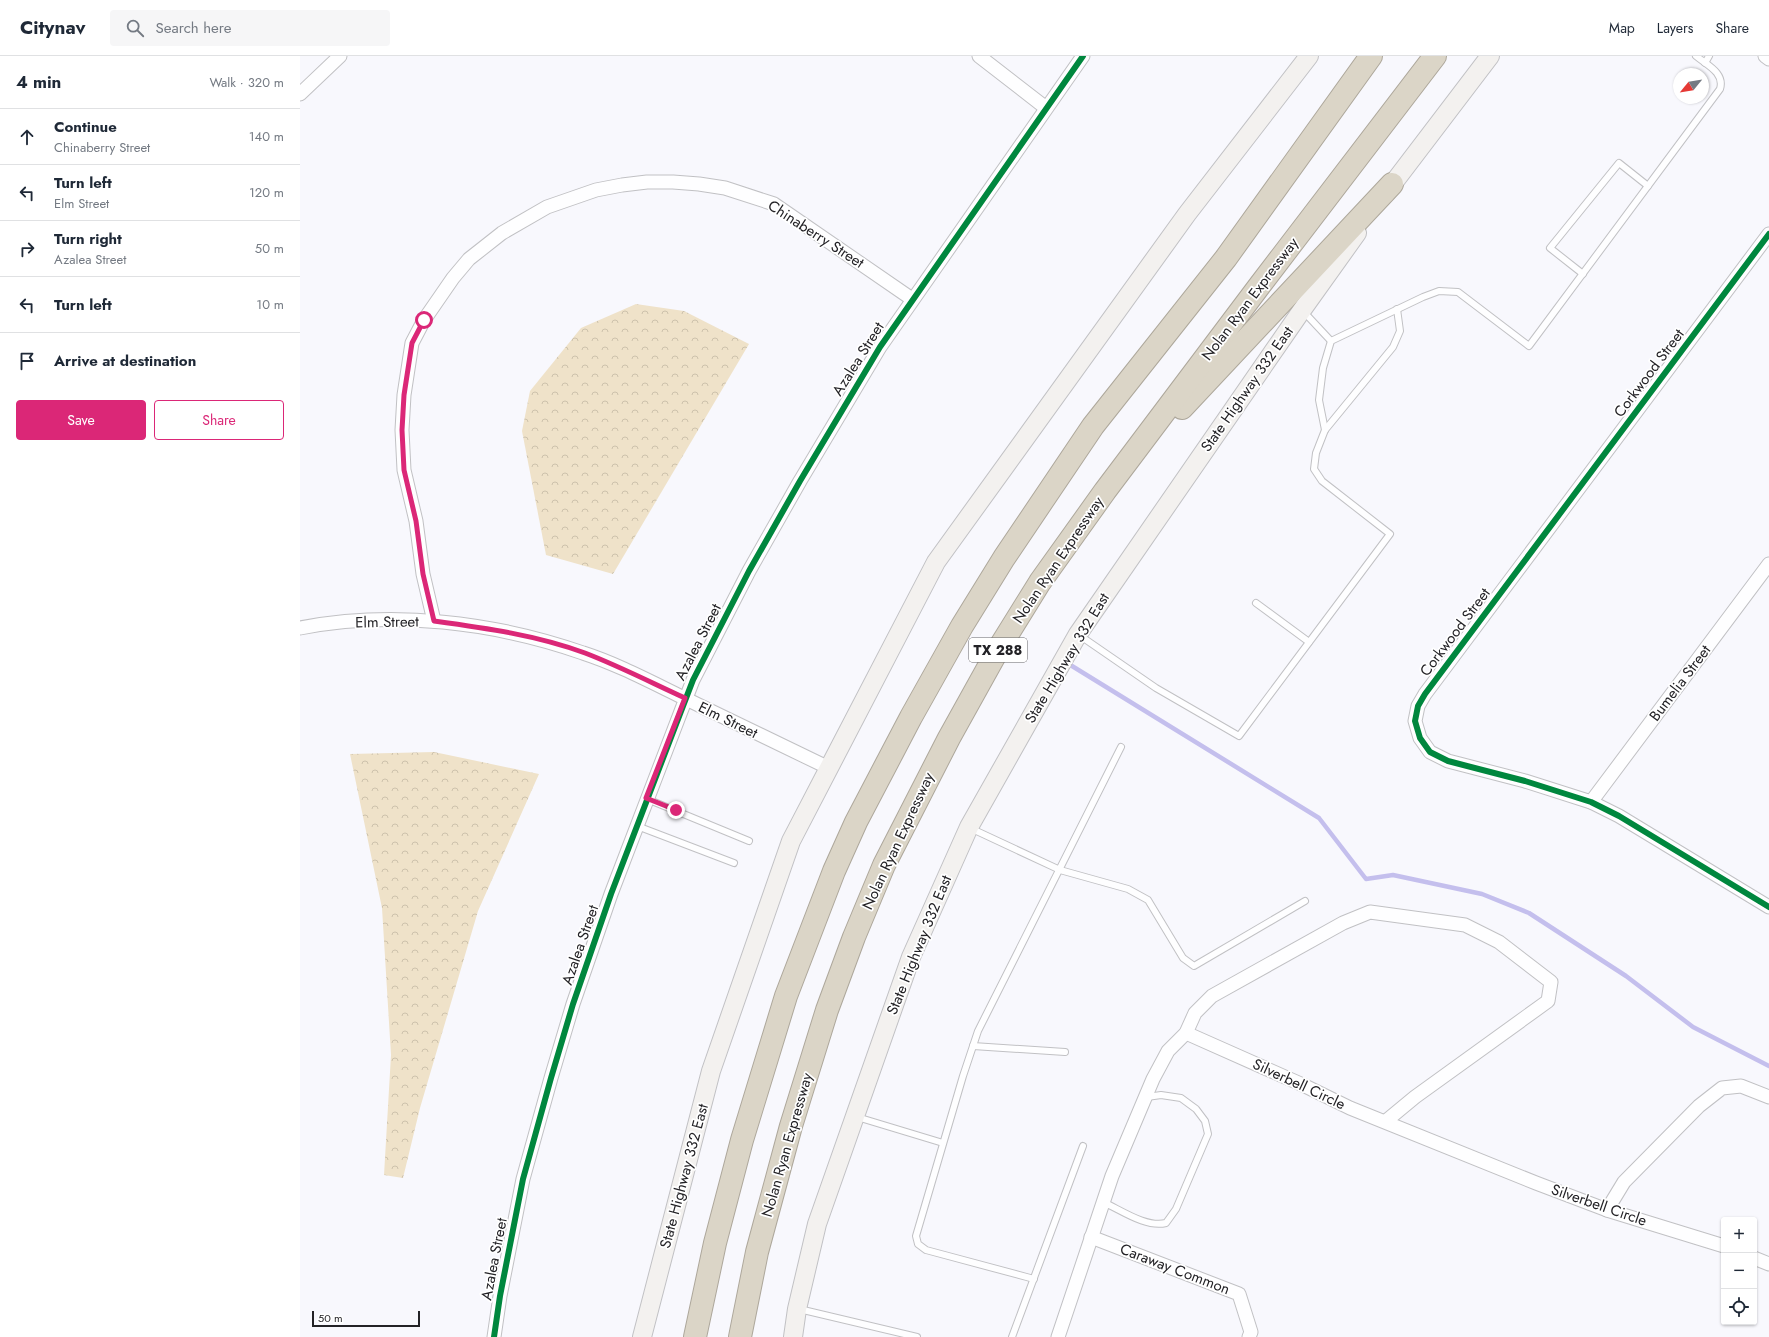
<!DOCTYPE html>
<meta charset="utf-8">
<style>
:root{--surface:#fff;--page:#f6f6f7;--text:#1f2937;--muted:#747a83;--line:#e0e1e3;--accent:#db2777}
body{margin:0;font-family:Jost,sans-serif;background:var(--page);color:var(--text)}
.controls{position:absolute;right:12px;bottom:12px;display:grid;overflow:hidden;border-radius:4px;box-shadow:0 1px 3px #0004}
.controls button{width:36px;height:36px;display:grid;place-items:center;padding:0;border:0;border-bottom:1px solid var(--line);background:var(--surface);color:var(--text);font:20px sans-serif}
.compass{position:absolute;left:1373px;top:12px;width:36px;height:36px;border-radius:50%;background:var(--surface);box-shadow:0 1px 3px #0004;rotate:240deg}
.scale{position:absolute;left:12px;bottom:10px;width:108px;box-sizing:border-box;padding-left:4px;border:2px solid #232226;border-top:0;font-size:11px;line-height:14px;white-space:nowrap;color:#232226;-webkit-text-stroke:3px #fff;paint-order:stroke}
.stop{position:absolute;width:12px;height:12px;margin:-9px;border:3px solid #db2777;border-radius:50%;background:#fff}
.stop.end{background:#db2777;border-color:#fff;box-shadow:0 1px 4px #0008}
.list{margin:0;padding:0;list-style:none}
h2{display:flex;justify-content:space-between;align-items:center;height:52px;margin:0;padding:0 16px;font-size:17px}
h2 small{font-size:13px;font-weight:400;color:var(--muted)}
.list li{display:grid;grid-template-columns:26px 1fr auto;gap:12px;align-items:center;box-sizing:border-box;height:56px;padding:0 16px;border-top:1px solid var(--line)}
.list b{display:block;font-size:15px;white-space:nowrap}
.list p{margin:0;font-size:13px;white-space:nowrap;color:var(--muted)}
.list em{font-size:13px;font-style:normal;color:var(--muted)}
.actions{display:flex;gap:8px;padding:12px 16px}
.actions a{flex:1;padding:9px 0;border:1px solid var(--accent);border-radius:4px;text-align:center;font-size:14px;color:var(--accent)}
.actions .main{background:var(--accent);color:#fff}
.icon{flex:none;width:22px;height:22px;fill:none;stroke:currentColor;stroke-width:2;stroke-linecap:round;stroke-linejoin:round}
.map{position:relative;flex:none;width:1469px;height:1281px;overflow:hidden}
header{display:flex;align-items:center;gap:24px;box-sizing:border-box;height:56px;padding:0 20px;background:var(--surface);border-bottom:1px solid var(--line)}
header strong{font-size:19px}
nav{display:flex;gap:22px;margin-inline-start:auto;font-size:14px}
.search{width:280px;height:36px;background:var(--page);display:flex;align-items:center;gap:10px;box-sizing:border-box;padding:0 14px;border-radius:4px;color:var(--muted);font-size:15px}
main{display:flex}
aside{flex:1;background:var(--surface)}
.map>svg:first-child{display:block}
</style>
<header>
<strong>Citynav</strong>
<div class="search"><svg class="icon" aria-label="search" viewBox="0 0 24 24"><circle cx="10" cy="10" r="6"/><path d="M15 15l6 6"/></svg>Search here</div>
<nav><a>Map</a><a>Layers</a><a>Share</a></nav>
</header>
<main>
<aside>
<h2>4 min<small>Walk · 320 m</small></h2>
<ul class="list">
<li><svg class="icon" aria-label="ahead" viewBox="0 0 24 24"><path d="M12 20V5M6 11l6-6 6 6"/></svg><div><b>Continue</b><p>Chinaberry Street</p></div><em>140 m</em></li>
<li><svg class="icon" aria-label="left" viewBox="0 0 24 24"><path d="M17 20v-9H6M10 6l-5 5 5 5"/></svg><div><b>Turn left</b><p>Elm Street</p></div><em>120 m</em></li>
<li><svg class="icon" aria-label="right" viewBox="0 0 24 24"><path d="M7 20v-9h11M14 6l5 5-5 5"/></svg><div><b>Turn right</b><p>Azalea Street</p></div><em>50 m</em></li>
<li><svg class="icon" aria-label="left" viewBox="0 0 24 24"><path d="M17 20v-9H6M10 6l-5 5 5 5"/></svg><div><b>Turn left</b></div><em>10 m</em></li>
<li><svg class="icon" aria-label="arrive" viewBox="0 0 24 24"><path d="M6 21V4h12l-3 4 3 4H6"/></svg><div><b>Arrive at destination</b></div></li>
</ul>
<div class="actions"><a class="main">Save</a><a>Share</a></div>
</aside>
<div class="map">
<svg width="1469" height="1281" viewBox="0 0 1469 1281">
<defs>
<pattern id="forest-crowns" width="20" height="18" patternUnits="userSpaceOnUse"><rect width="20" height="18" fill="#efe2c9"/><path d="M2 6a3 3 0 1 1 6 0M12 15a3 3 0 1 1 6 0" fill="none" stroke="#cdc2ac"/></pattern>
</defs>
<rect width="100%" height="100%" fill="#f8f8fd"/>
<g fill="url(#forest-crowns)">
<polygon points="336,248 384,255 449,288 313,518 246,499 222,375 230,335 281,272"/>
<polygon points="134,696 239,718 178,855 120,1052 103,1122 84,1119 91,999 82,852 50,698"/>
</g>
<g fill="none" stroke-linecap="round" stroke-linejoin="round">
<polyline stroke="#c4bfed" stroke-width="4.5" points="772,610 1019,762 1066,823 1093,819 1182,838 1229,857 1326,920 1393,971 1469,1010"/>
<g stroke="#c1c1c4" stroke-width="8">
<g id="service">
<polyline points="1405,7 1409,0"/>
<polyline points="1283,218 1250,192 1319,107 1348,130"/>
<polyline points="1003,255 1031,285"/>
<path d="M1025 374 1019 344 1023 312 1031 285 1123 241 1139 235 1158 236 1229 290 1420 33C1425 17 1407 9 1396 0"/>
<polyline points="956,547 1009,586"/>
<polyline points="779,579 856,632 939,680 1090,478 1022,425 1014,413 1016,397 1025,374 1093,291 1100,275 1097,253"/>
<polyline points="347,743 449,785"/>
<polyline points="337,770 434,807"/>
<polyline points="670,772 760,814 828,833 848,844 883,902 894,910 1005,845"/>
<polyline points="673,990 765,996"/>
<polyline points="557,1061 643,1087"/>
<path d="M803 1146C821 1154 846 1172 866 1167L876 1153 908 1078 905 1065 896 1053 881 1042 861 1039 847 1041"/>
<polyline points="734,1223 626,1194 618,1188 616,1180 663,1020 678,975 821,691"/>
<polyline points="499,1253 617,1281"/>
<polyline points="712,1281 783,1090"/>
</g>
</g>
<g stroke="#c1c1c4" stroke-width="15">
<g id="minor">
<polyline points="679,0 746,52"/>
<polyline points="1465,0 1469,3"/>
<polyline points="0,38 40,0"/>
<polyline points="1469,178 1125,638 1118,650 1115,665 1120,682 1130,696 1148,705 1225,725 1291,746 1319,760 1469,851"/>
<polyline points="134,565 123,518 116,465 104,414 102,374 104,339 112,287 124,264 153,222 169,203 202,177 247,151 296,134 322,129 347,126 373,126 399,128 425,132 474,148 612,243"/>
<path d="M0 572C93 554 194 566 283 597 317 608 349 625 382 641 431 665 480 688 529 712"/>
<polyline points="1291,746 1469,508"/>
<polyline points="886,977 1003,1029 1050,1052 1236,1127 1307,1154 1424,1190"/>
<polyline points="1307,1154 1324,1126 1399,1050 1422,1032 1441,1030 1469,1041"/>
<polyline points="791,1181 939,1238 951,1276 949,1281"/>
<polyline points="1454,1202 1469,1208"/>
<polyline points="194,1281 200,1240 223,1123 251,1022 273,948 311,838 393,624 449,515 500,425 580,291 783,0"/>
<polyline points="758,1281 812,1120 853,1023 868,995 886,977 895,957 912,940 1043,867 1070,856 1165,869 1199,886 1251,926 1248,945 1115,1041 1086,1065"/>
</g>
</g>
<g stroke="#c1c1c4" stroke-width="20">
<g id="secondary">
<polyline points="1085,138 1190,0"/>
<polyline points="342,1281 411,1015 491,785 636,506 887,158 1009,0"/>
<polyline points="493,1281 497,1253 517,1168 611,901 669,771 778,578 1002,254 1057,177"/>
</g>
</g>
<g stroke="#ada79b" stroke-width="24">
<g id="motorway">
<polyline points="882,352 1092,128"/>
<polyline points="395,1281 415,1187 442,1084 486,940 534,815 556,766 611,661 662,570 704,502 793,370 926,202 1071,0"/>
<polyline points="440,1281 457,1196 491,1070 527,954 554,881 584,809 649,682 699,592 740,526 805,435 960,229 1135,0"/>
</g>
</g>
<use href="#service" stroke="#fefeff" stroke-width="6"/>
<use href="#minor" stroke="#fefeff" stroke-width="13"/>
<use href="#secondary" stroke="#f3f1ef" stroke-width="18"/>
<use href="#motorway" stroke="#dbd5c7" stroke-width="22"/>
<g stroke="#fff" stroke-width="8">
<g id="cycleway">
<polyline points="1469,178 1125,638 1118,650 1115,665 1120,682 1130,696 1148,705 1225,725 1291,746 1319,760 1469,851"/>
<polyline points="194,1281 200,1240 223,1123 251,1022 273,948 311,838 393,624 449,515 500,425 580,291 783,0"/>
</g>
</g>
<use href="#cycleway" stroke="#00873e" stroke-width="6"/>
</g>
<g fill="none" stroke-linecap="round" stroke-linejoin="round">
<path stroke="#db2777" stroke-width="5" d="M124 264 112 287 104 339 102 374 104 414 116 465 123 518 134 565C185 572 236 579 285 597 319 610 352 627 385 642L346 742 376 754"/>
</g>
<g text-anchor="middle" stroke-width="3.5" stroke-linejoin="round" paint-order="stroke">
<rect fill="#fff" stroke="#656467" stroke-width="1" x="669" y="582" width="58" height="24" rx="3"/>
<g font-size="14" font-weight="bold" fill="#232226">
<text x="698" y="599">TX 288</text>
</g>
<g font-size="15" fill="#232226" stroke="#fff">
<text transform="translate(516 178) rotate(33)" y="5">Chinaberry Street</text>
<text transform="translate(950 243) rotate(-53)" y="5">Nolan Ryan Expressway</text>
<text transform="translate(558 303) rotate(-58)" y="5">Azalea Street</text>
<text transform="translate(1349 317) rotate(-53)" y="5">Corkwood Street</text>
<text transform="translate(947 333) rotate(-55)" y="5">State Highway 332 East</text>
<text transform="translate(758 504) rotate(-56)" y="5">Nolan Ryan Expressway</text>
<text transform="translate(87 566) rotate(-1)" y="5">Elm Street</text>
<text transform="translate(1155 576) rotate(-53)" y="5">Corkwood Street</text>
<text transform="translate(398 586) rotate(-63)" y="5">Azalea Street</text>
<text transform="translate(767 602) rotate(-59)" y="5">State Highway 332 East</text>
<text transform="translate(1380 627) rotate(-53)" y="5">Bumelia Street</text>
<text transform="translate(428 664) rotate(26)" y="5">Elm Street</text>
<text transform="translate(598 785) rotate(-65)" y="5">Nolan Ryan Expressway</text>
<text transform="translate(280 889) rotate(-71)" y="5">Azalea Street</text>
<text transform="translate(619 889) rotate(-68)" y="5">State Highway 332 East</text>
<text transform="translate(999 1028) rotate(25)" y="5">Silverbell Circle</text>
<text transform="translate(487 1089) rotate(-74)" y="5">Nolan Ryan Expressway</text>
<text transform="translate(384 1120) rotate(-75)" y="5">State Highway 332 East</text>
<text transform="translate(1299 1149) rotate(19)" y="5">Silverbell Circle</text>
<text transform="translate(194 1203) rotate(-79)" y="5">Azalea Street</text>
<text transform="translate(875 1213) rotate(21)" y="5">Caraway Common</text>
</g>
</g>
</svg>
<div class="controls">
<button>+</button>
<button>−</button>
<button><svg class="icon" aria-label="locate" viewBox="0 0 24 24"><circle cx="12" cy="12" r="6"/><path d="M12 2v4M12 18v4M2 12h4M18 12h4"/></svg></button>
</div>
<svg class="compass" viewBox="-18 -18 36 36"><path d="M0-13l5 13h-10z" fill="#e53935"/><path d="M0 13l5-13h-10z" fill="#747a83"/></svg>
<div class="scale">50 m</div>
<div class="stop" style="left:124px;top:264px"></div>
<div class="stop end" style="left:376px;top:754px"></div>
</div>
</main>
